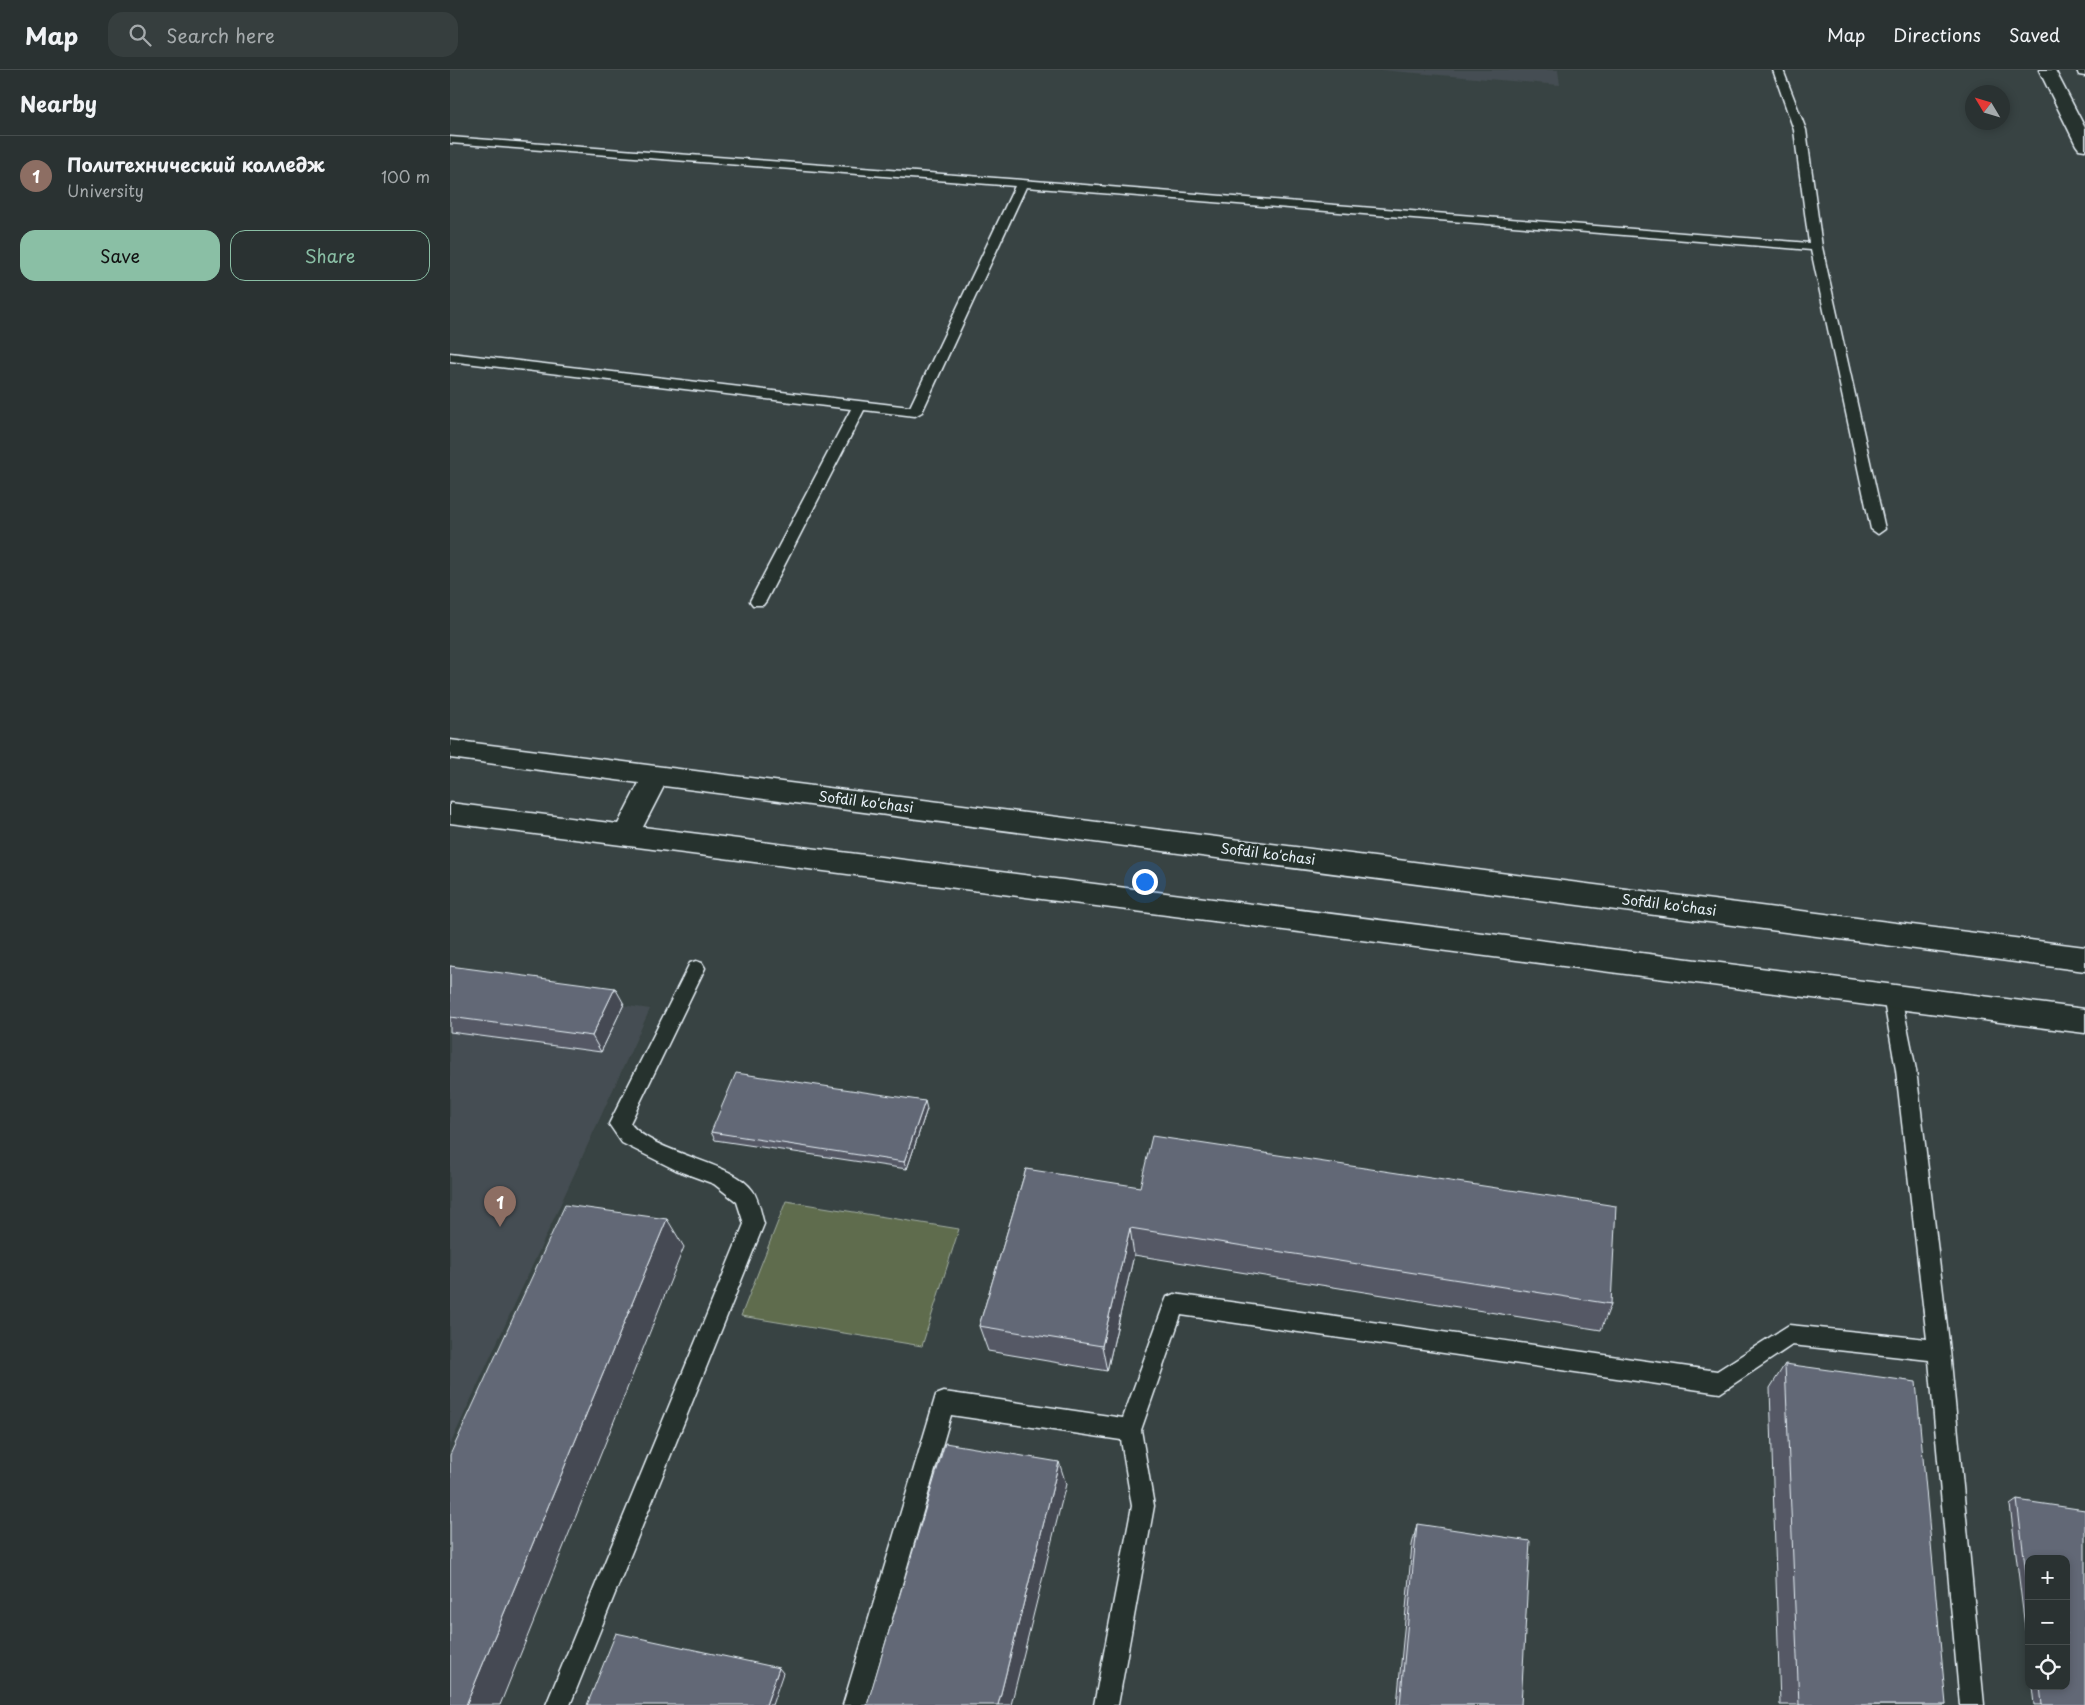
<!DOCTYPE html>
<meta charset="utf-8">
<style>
:root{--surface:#2a3232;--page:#363e3e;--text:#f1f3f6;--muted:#a5aaac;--line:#464d4d;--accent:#8abfa5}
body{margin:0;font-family:"Playpen Sans",sans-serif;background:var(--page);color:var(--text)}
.controls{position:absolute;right:15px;bottom:15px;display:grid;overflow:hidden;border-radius:10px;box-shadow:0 2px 8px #0003}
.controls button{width:45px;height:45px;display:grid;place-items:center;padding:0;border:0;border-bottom:1px solid var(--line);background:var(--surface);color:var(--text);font:25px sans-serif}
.compass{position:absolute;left:1515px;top:15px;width:45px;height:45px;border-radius:50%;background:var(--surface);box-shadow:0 2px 8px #0003;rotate:308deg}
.you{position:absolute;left:694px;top:811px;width:18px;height:18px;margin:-12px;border:4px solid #fff;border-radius:50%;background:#1a73e8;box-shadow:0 0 0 8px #1a73e833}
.badge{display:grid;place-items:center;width:32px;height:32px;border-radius:50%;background:var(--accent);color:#fff;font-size:16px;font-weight:700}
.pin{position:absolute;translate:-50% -41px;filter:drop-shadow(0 1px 2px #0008)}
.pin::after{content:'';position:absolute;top:26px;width:18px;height:15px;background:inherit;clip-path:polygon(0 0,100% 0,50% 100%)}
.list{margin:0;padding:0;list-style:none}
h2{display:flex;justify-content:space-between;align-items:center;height:65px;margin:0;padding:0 20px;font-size:21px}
h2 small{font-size:16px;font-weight:400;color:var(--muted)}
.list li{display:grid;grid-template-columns:32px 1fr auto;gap:15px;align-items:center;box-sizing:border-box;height:80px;padding:0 20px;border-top:1px solid var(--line)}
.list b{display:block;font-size:19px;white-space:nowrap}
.list p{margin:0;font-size:16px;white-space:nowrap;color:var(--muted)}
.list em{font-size:16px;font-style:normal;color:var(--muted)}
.actions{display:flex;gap:10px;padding:15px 20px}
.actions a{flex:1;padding:11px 0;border:1px solid var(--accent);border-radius:15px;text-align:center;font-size:18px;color:var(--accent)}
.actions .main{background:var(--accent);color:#111}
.icon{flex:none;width:28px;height:28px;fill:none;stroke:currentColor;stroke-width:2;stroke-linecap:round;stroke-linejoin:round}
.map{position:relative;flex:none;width:1635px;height:1635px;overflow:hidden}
header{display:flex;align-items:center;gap:30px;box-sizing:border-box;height:70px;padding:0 25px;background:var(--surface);border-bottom:1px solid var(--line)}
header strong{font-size:24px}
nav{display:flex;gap:28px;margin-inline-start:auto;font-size:18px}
.search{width:350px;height:45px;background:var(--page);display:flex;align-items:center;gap:12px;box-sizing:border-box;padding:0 18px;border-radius:15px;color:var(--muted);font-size:19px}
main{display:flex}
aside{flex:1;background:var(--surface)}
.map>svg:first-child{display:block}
</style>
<header>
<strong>Map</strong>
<div class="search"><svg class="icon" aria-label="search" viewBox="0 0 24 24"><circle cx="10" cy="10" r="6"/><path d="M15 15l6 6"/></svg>Search here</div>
<nav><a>Map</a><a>Directions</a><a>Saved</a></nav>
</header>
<main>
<aside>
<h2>Nearby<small></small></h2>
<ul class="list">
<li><span class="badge" style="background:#8d6e63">1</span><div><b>Политехнический колледж</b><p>University</p></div><em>100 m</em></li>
</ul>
<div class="actions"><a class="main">Save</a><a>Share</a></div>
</aside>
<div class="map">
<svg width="1635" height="1635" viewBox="0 0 1635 1635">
<rect width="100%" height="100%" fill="#384343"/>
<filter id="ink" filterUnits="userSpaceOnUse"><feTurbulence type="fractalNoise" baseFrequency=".02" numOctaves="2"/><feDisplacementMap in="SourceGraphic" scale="10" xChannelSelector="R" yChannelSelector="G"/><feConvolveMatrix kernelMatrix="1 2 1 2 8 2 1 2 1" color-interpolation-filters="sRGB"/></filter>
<g filter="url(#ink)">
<g fill="#454e52">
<polygon points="930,0 1108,0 1110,15"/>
<polygon points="0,911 200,939 0,1375"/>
</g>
<polygon fill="#5e6c4e" stroke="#a3aea3" points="336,1131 509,1159 472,1276 291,1246"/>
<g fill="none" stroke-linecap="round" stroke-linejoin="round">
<g stroke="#e8f1f8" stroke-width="3">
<g id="service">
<polygon points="1323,0 1333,0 1356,60 1372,177 1435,459 1428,464 1421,459 1361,180 576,117 472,342 465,346 414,340 316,531 313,535 303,535 300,531 401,339 0,291 0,283 460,337 565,116 0,73 0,67 572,110 1359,173 1344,60"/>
<path d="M246 891 252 893 255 898 180 1053C204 1085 284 1091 303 1121 309 1130 311 1144 314 1154L120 1635H96L294 1154 287 1132 264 1114 226 1100 172 1073 159 1054 240 893Z"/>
<polygon points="1442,918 1449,921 1451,926 1466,1000 1500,1281 1534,1635 1510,1635 1479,1290 1342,1275 1270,1323 731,1245 691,1360 704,1436 668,1635 644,1635 682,1436 671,1370 501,1345 417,1635 393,1635 486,1325 494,1322 673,1348 714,1234 717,1227 724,1224 1267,1301 1339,1255 1477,1269 1446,1000 1433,926 1435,921"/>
</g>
</g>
<g stroke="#e8f1f8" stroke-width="3">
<g id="minor">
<polygon points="1589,0 1605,0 1635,58 1635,80 1629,79 1626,75"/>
<polygon points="1627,0 1635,0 1635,6 1629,5"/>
</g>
</g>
<g stroke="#e8f1f8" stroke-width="3">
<polygon id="tertiary" points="0,670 1635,877 1635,901 214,716 193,757 1635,939 1635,963 0,753 0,733 168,754 189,713 0,688"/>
</g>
<use href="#service" fill="#26332d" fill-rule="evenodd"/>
<use href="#minor" fill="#26332d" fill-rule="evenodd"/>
<use href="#tertiary" fill="#26332d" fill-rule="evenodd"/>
</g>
<g fill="#545965" stroke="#e8f1f8">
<polygon points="0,896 174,934 151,982 0,962"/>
<polygon points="477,1039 457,1099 265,1070 261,1062"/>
<polygon points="576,1099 1161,1234 1151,1260 684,1185 657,1301 538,1281 529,1256"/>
<polygon points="1335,1294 1496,1635 1330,1635 1320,1318"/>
<polygon points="1567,1430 1635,1635 1584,1635 1582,1616 1616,1616 1579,1489 1579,1590 1560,1435"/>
<polygon points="967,1454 1071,1635 947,1635 962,1475"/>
</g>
<g fill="#454953" stroke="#e8f1f8">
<polygon points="165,918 174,934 151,982 142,966"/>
<polygon points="475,1031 477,1039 457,1099 454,1092"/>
<polygon points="217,1149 234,1177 50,1635 16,1635"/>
<polygon points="680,1158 684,1185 657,1301 652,1276"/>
<polygon points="609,1392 616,1414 561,1635 548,1635"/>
<polygon points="329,1598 333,1603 322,1635 316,1635"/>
</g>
<g fill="#626876" stroke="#e8f1f8">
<polygon points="0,896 165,918 142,966 0,947"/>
<polygon points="286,1003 475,1031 454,1092 261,1062"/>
<polygon points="702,1066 1166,1136 1161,1234 680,1158 652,1276 529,1256 576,1099 690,1117"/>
<polygon points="115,1135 217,1149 16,1635 0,1635 0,1385"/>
<polygon points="1335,1294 1466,1312 1496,1635 1349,1635"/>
<polygon points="495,1373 609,1392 548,1635 417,1635"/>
<polygon points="1567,1430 1635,1440 1635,1635 1592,1635 1590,1616 1616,1616 1616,1489 1579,1489 1579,1528"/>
<polygon points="967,1454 1080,1471 1071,1635 950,1635"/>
<polygon points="166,1563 329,1598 316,1635 137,1635"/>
</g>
</g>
<g text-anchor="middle" stroke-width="4.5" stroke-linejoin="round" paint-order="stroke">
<g font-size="14" fill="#e8f1f8" stroke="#26332d">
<text transform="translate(416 732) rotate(7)" y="5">Sofdil ko'chasi</text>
<text transform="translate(818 784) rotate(7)" y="5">Sofdil ko'chasi</text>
<text transform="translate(1219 835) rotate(7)" y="5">Sofdil ko'chasi</text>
</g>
</g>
</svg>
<div class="controls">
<button>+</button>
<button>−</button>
<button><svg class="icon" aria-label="locate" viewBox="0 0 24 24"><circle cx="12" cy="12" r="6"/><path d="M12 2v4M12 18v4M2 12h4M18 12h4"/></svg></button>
</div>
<svg class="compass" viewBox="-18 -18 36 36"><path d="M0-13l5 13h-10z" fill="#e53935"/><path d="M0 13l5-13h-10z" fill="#a5aaac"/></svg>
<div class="you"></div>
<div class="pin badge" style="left:50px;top:1157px;background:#8d6e63">1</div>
</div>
</main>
